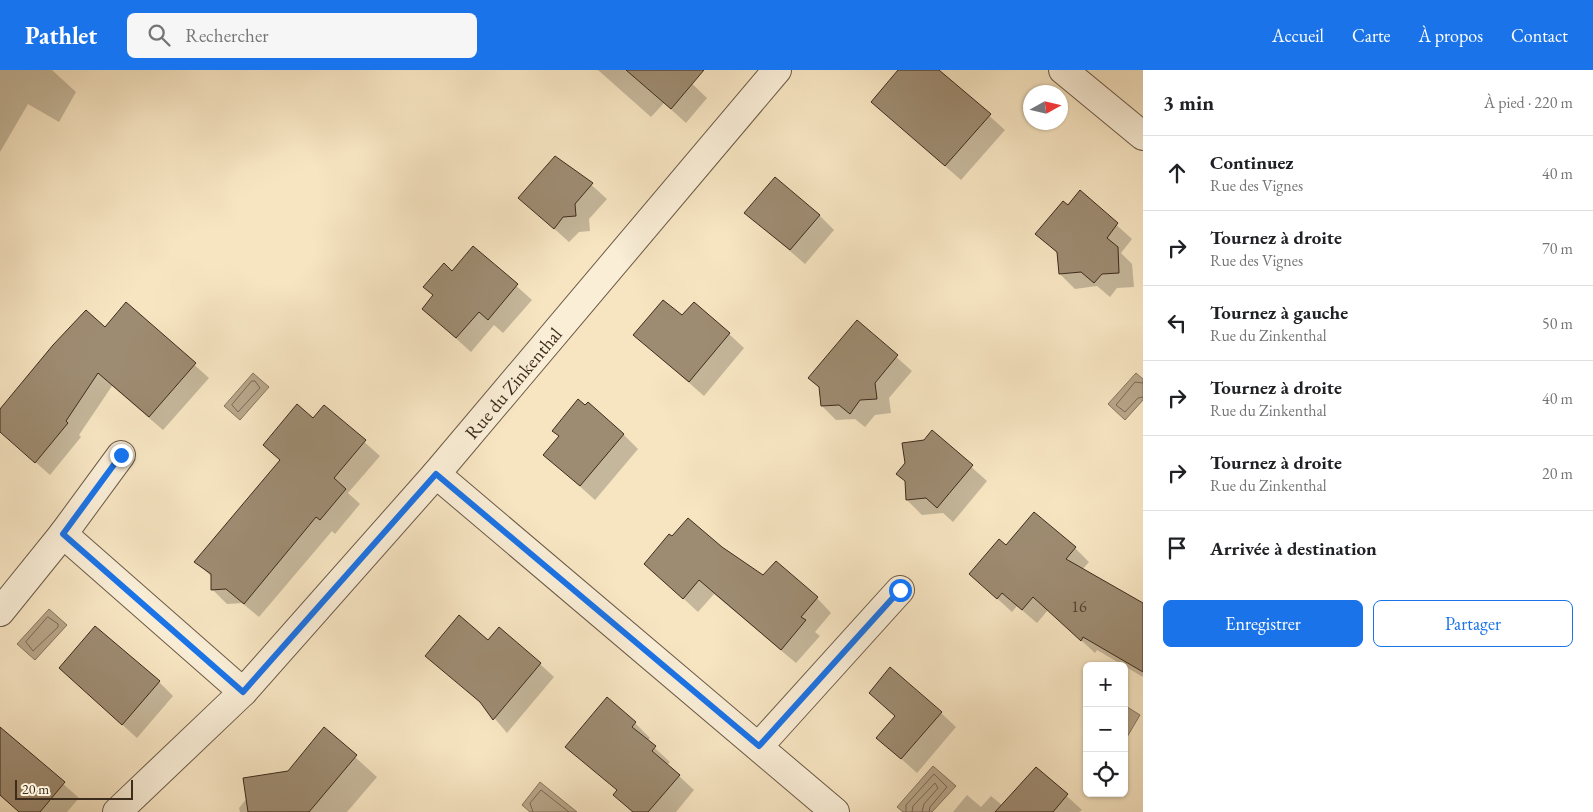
<!DOCTYPE html>
<html lang="fr">
<meta charset="utf-8">
<style>
:root{--surface:#fff;--page:#f6f6f6;--text:#202124;--muted:#757577;--line:#e0e0e0;--accent:#1a73e8}
body{margin:0;font-family:"EB Garamond",serif;background:var(--page);color:var(--text)}
.controls{position:absolute;right:15px;bottom:15px;display:grid;overflow:hidden;border-radius:8px;box-shadow:0 1px 4px #0004}
.controls button{width:45px;height:45px;display:grid;place-items:center;padding:0;border:0;border-bottom:1px solid var(--line);background:var(--surface);color:var(--text);font:25px sans-serif}
.compass{position:absolute;left:1023px;top:15px;width:45px;height:45px;border-radius:50%;background:var(--surface);box-shadow:0 1px 4px #0004;rotate:82deg}
.scale{position:absolute;left:15px;bottom:12px;width:118px;box-sizing:border-box;padding-left:5px;border:2px solid #3d2b1c;border-top:0;font-size:14px;line-height:18px;white-space:nowrap;color:#3d2b1c;-webkit-text-stroke:4px #faeed7;paint-order:stroke}
.stop{position:absolute;width:15px;height:15px;margin:-11px;border:4px solid #1a73e8;border-radius:50%;background:#fff}
.stop.end{background:#1a73e8;border-color:#fff;box-shadow:0 1px 5px #0008}
.list{margin:0;padding:0;list-style:none}
h2{display:flex;justify-content:space-between;align-items:center;height:65px;margin:0;padding:0 20px;font-size:21px}
h2 small{font-size:16px;font-weight:400;color:var(--muted)}
.list li{display:grid;grid-template-columns:32px 1fr auto;gap:15px;align-items:center;box-sizing:border-box;height:75px;padding:0 20px;border-top:1px solid var(--line)}
.list b{display:block;font-size:19px;white-space:nowrap}
.list p{margin:0;font-size:16px;white-space:nowrap;color:var(--muted)}
.list em{font-size:16px;font-style:normal;color:var(--muted)}
.actions{display:flex;gap:10px;padding:15px 20px}
.actions a{flex:1;padding:11px 0;border:1px solid var(--accent);border-radius:8px;text-align:center;font-size:18px;color:var(--accent)}
.actions .main{background:var(--accent);color:#fff}
.icon{flex:none;width:28px;height:28px;fill:none;stroke:currentColor;stroke-width:2;stroke-linecap:round;stroke-linejoin:round}
.map{position:relative;flex:none;width:1143px;height:742px;overflow:hidden}
header{display:flex;align-items:center;gap:30px;box-sizing:border-box;height:70px;padding:0 25px;background:var(--accent);color:#fff}
header strong{font-size:24px}
nav{display:flex;gap:28px;margin-inline-start:auto;font-size:18px}
.search{width:350px;height:45px;background:var(--page);display:flex;align-items:center;gap:12px;box-sizing:border-box;padding:0 18px;border-radius:8px;color:var(--muted);font-size:19px}
main{display:flex}
aside{flex:1;background:var(--surface)}
.map>svg:first-child{display:block}
</style>
<header>
<strong>Pathlet</strong>
<div class="search"><svg class="icon" aria-label="search" viewBox="0 0 24 24"><circle cx="10" cy="10" r="6"/><path d="M15 15l6 6"/></svg>Rechercher</div>
<nav><a>Accueil</a><a>Carte</a><a>À propos</a><a>Contact</a></nav>
</header>
<main>
<div class="map">
<svg width="1143" height="742" viewBox="0 0 1143 742">
<rect width="100%" height="100%" fill="#f7e5c2"/>
<filter id="stains"><feTurbulence type="fractalNoise" baseFrequency=".004" numOctaves="4"/><feColorMatrix values="0 0 0 0 .2 0 0 0 0 .09 0 0 0 0 .02 0 0 0 .5 -.17"/></filter>
<radialGradient id="worn" r=".72"><stop offset=".6" stop-color="#630" stop-opacity="0"/><stop offset="1" stop-color="#630" stop-opacity=".3"/></radialGradient>
<g fill="#b8a68a" stroke="#87755e">
<polygon points="253,303 269,317 240,350 224,336"/>
<polygon points="1136,303 1143,309 1143,330 1125,350 1108,334"/>
<polygon points="49,539 67,555 35,590 17,574"/>
<polygon points="1124,635 1140,645 1127,667 1124,665"/>
<polygon points="933,696 956,716 932,742 903,742 897,737"/>
<polygon points="540,712 577,742 530,742 522,735"/>
</g>
<g fill="#0003">
<polygon points="0,0 52,0 76,22 59,52 28,34 0,82"/>
<polygon points="598,0 683,0 685,7 707,28 686,53 664,33 651,47"/>
<polygon points="916,0 938,0 1005,60 961,110 872,32"/>
<polygon points="570,100 575,100 607,129 589,149 590,161 579,162 569,172 520,128"/>
<polygon points="1080,122 1132,169 1121,183 1132,194 1134,217 1117,218 1110,227 1097,216 1075,219 1060,204 1059,185 1037,164"/>
<polygon points="746,143 819,145 834,160 805,194"/>
<polygon points="473,177 532,230 503,263 494,255 471,282 423,239 434,226 425,217 452,203"/>
<polygon points="126,234 209,308 163,360 112,316 79,365 81,367 50,405 7,367 0,354 0,341 105,258"/>
<polygon points="682,247 729,264 744,278 704,326 635,265"/>
<polygon points="857,252 912,301 889,328 891,343 875,345 865,357 855,349 836,350 822,336 820,318 810,308"/>
<polygon points="325,337 380,386 348,423 360,434 335,464 332,461 259,547 242,533 227,534 212,519 212,507 196,492 281,391 265,375 313,350"/>
<polygon points="932,362 987,411 953,452 943,443 922,445 907,430 925,372"/>
<polygon points="623,364 638,379 595,430 545,385"/>
<polygon points="1006,476 1075,478 1089,492 1082,500 1143,535 1143,607 1097,580 1095,583 1048,540 1037,553 1017,536 1012,542 970,504"/>
<polygon points="721,478 764,507 817,528 831,543 815,562 820,566 796,593 714,524 698,542 646,494"/>
<polygon points="488,571 540,594 554,607 507,663 485,637 427,585"/>
<polygon points="75,612 159,612 173,626 137,668"/>
<polygon points="870,623 941,643 956,657 917,703 878,668 896,647"/>
<polygon points="635,653 650,668 647,671 670,692 667,695 694,720 676,742 632,742 615,725 618,721 567,677"/>
<polygon points="324,659 377,707 347,742 240,742 239,738 247,728 288,702"/>
<polygon points="10,667 79,728 67,742 19,742 0,726 0,679"/>
<polygon points="1036,698 1082,740 1079,742 953,742 967,725 981,737 991,726 1003,736"/>
</g>
<g fill="none" stroke-linecap="round" stroke-linejoin="round">
<g stroke="#7a6853" stroke-width="1">
<polygon points="252,311 255,311 260,318 238,342 232,335"/>
<polyline points="1143,313 1135,312 1116,335 1125,342 1138,328 1143,327"/>
<polygon points="48,547 58,554 58,557 33,581 26,572"/>
<polyline points="533,742 530,733 541,720 569,742"/>
<polyline points="906,742 906,735 934,704 947,717 930,737 929,742"/>
<polyline points="912,742 913,736 935,713 938,718 924,734 922,742"/>
</g>
</g>
<g fill="#9e8c72" stroke="#3d2b1c">
<polygon points="626,0 704,0 671,39"/>
<polygon points="898,0 939,0 991,44 945,96 871,32"/>
<polygon points="555,86 593,113 575,134 576,146 563,147 554,159 518,128"/>
<polygon points="775,107 820,145 790,180 744,143"/>
<polygon points="1080,120 1118,153 1107,168 1118,177 1119,203 1102,204 1094,213 1081,202 1059,204 1057,182 1035,164 1063,131 1068,135"/>
<polygon points="473,176 518,214 488,250 479,242 456,268 422,239 433,225 423,217 444,193 452,201"/>
<polygon points="663,230 682,245 694,232 730,263 689,312 633,265"/>
<polygon points="126,232 196,293 149,347 98,303 66,351 68,353 35,393 0,362 0,339 53,275 86,240 105,257"/>
<polygon points="857,250 898,285 875,313 877,329 860,330 850,344 839,335 821,336 819,317 808,308"/>
<polygon points="578,329 585,335 588,332 624,364 580,416 543,385 559,366 552,361"/>
<polygon points="297,334 313,348 324,335 366,370 334,408 346,419 320,450 316,447 244,534 226,519 211,520 211,504 194,492 280,390 263,375"/>
<polygon points="932,360 973,395 937,438 926,428 906,430 905,411 896,404 905,393 902,373 924,370"/>
<polygon points="1034,442 1076,477 1066,489 1143,533 1143,602 1083,567 1081,571 1033,527 1022,540 1002,523 997,529 969,504 999,469 1006,475"/>
<polygon points="688,448 722,477 763,505 776,491 818,527 801,547 806,550 781,580 699,510 683,529 644,494 669,464 672,466"/>
<polygon points="459,545 488,570 499,557 541,593 493,650 480,632 425,586"/>
<polygon points="95,556 160,611 122,655 59,598"/>
<polygon points="890,597 942,642 901,689 876,668 895,646 869,623"/>
<polygon points="607,627 636,652 632,657 656,676 652,681 680,705 648,742 633,742 613,725 617,720 565,677"/>
<polygon points="0,657 65,712 40,742 19,742 0,725"/>
<polygon points="324,657 357,685 309,742 248,742 243,708 288,701"/>
<polygon points="1036,697 1068,724 1053,742 995,742"/>
</g>
<g fill="none" stroke-linecap="round" stroke-linejoin="round">
<g stroke="#6c5a46" stroke-width="30">
<g id="minor">
<polyline points="1063,0 1143,66"/>
<polyline points="121,385 63,464 243,622"/>
<polyline points="436,404 835,742"/>
<polyline points="0,542 63,464"/>
<polyline points="759,676 900,520"/>
<polyline points="117,742 243,622 436,404 777,0"/>
</g>
</g>
<use href="#minor" stroke="#faeed7" stroke-width="28"/>
</g>
<g fill="none" stroke-linecap="round" stroke-linejoin="round">
<polyline stroke="#1a73e8" stroke-width="6" points="121,385 63,464 243,622 436,404 759,676 900,520"/>
</g>
<g text-anchor="middle" stroke-width="5" stroke-linejoin="round" paint-order="stroke">
<g font-size="16" fill="#554332">
<text x="1079" y="542">16</text>
</g>
<g font-size="19" fill="#3d2b1c" stroke="#faeed7">
<text transform="translate(513 313) rotate(-50)" y="7">Rue du Zinkenthal</text>
</g>
</g>
<rect width="100%" height="100%" filter="url(#stains)"/>
<rect width="100%" height="100%" fill="url(#worn)"/>
</svg>
<div class="controls">
<button>+</button>
<button>−</button>
<button><svg class="icon" aria-label="locate" viewBox="0 0 24 24"><circle cx="12" cy="12" r="6"/><path d="M12 2v4M12 18v4M2 12h4M18 12h4"/></svg></button>
</div>
<svg class="compass" viewBox="-18 -18 36 36"><path d="M0-13l5 13h-10z" fill="#e53935"/><path d="M0 13l5-13h-10z" fill="#757577"/></svg>
<div class="scale">20 m</div>
<div class="stop" style="left:900px;top:520px"></div>
<div class="stop end" style="left:121px;top:385px"></div>
</div>
<aside>
<h2>3 min<small>À pied · 220 m</small></h2>
<ul class="list">
<li><svg class="icon" aria-label="ahead" viewBox="0 0 24 24"><path d="M12 20V5M6 11l6-6 6 6"/></svg><div><b>Continuez</b><p>Rue des Vignes</p></div><em>40 m</em></li>
<li><svg class="icon" aria-label="right" viewBox="0 0 24 24"><path d="M7 20v-9h11M14 6l5 5-5 5"/></svg><div><b>Tournez à droite</b><p>Rue des Vignes</p></div><em>70 m</em></li>
<li><svg class="icon" aria-label="left" viewBox="0 0 24 24"><path d="M17 20v-9H6M10 6l-5 5 5 5"/></svg><div><b>Tournez à gauche</b><p>Rue du Zinkenthal</p></div><em>50 m</em></li>
<li><svg class="icon" aria-label="right" viewBox="0 0 24 24"><path d="M7 20v-9h11M14 6l5 5-5 5"/></svg><div><b>Tournez à droite</b><p>Rue du Zinkenthal</p></div><em>40 m</em></li>
<li><svg class="icon" aria-label="right" viewBox="0 0 24 24"><path d="M7 20v-9h11M14 6l5 5-5 5"/></svg><div><b>Tournez à droite</b><p>Rue du Zinkenthal</p></div><em>20 m</em></li>
<li><svg class="icon" aria-label="arrive" viewBox="0 0 24 24"><path d="M6 21V4h12l-3 4 3 4H6"/></svg><div><b>Arrivée à destination</b></div></li>
</ul>
<div class="actions"><a class="main">Enregistrer</a><a>Partager</a></div>
</aside>
</main>
